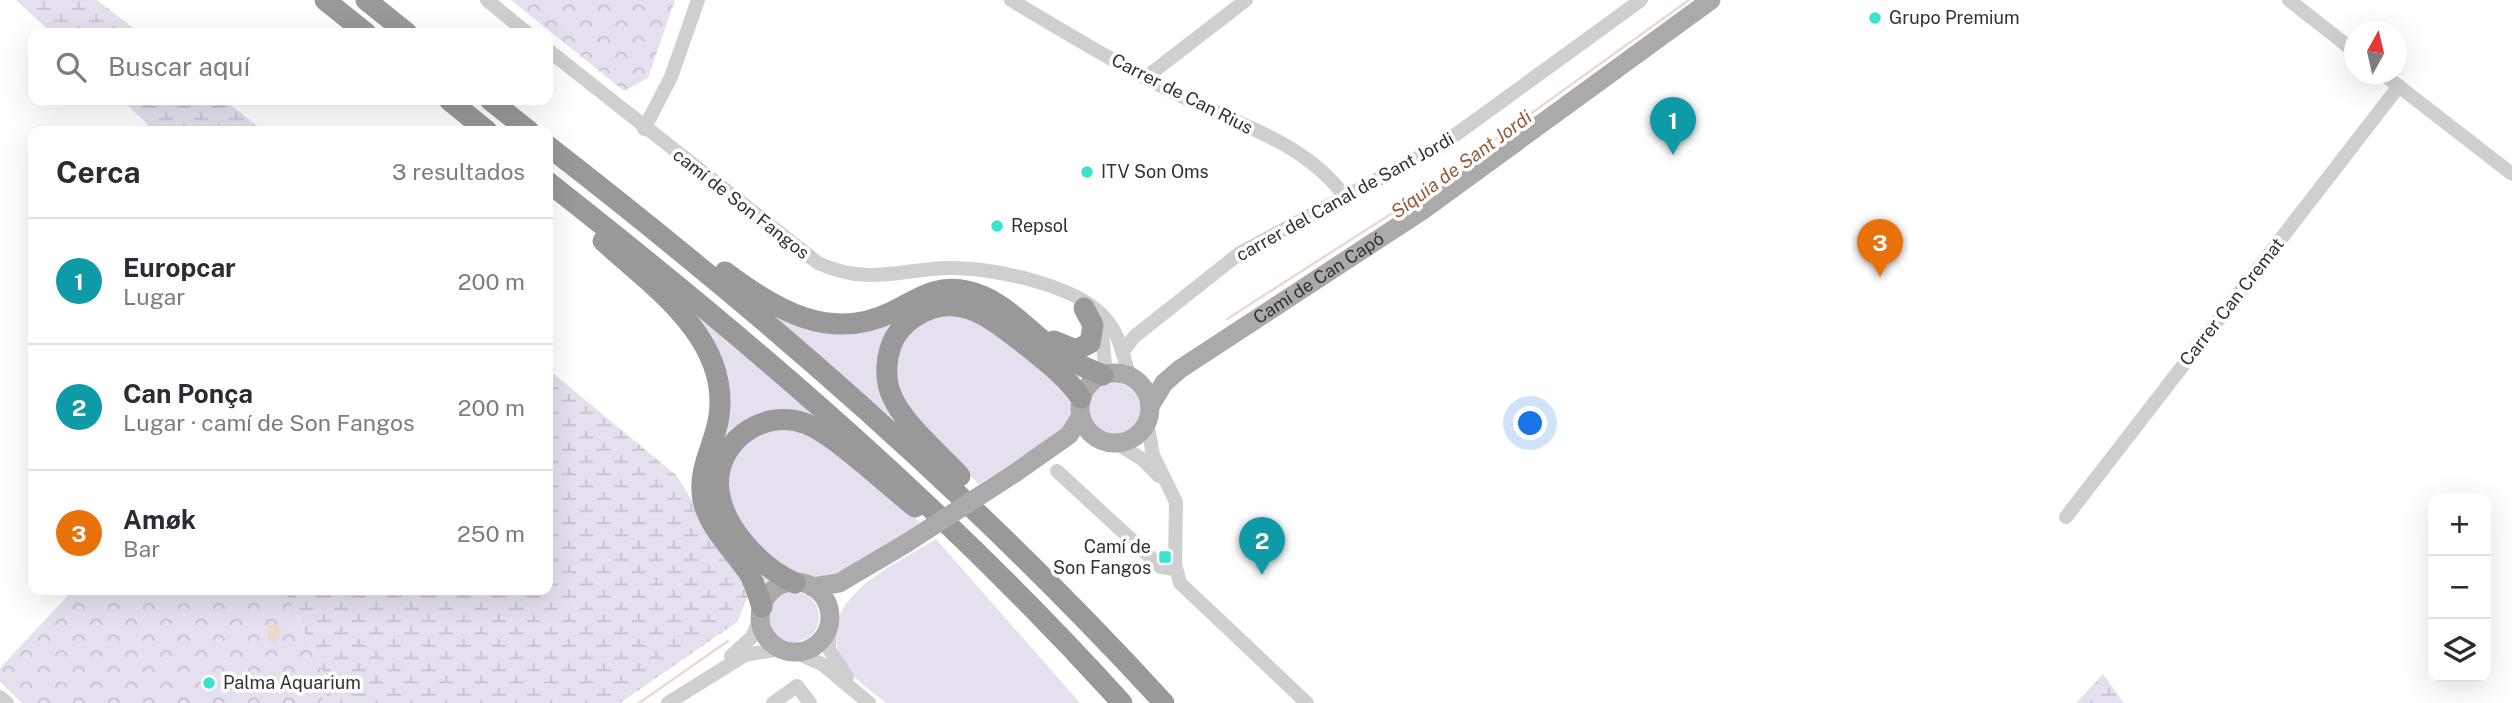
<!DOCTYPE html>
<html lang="es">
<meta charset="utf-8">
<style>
:root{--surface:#fff;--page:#f7f7f7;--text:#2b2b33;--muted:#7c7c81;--line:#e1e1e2;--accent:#111827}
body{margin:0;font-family:"Public Sans",sans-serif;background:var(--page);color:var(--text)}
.controls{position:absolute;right:21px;bottom:21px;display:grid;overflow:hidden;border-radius:14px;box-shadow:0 7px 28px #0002}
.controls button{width:63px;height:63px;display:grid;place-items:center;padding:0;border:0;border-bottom:2px solid var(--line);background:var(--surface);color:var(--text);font:35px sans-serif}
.compass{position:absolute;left:2344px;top:21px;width:63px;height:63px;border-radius:50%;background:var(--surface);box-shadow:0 7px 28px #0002;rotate:8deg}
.you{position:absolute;left:1531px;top:424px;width:24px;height:24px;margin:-18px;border:5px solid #fff;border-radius:50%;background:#1a73e8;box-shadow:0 0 0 10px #1a73e833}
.badge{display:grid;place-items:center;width:46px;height:46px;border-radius:50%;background:var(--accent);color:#fff;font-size:23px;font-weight:700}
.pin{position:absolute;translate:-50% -58px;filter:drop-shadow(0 2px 4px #0008)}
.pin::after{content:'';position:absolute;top:37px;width:24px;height:21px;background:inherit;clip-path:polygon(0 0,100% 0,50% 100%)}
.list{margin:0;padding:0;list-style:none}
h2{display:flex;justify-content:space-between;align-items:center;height:91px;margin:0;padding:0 28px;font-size:30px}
h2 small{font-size:23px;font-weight:400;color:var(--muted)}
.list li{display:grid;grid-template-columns:46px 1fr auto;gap:21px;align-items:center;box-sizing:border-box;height:126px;padding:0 28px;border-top:2px solid var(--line)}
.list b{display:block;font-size:26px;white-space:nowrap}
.list p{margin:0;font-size:23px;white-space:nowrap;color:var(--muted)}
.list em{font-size:23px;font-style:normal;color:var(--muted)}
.icon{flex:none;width:38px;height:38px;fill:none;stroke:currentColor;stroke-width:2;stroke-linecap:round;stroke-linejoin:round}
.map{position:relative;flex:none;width:2512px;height:703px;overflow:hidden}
.search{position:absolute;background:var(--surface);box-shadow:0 7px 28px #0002;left:28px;top:28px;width:525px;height:77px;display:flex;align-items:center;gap:18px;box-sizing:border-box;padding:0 24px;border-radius:14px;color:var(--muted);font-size:26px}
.panel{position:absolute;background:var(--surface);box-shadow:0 7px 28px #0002;left:28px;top:126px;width:525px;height:469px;border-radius:14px}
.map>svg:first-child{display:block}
</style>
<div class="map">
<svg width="2512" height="703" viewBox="0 0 2512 703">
<defs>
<pattern id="forest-crowns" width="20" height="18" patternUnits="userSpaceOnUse" patternTransform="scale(1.75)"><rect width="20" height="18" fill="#e6e0ee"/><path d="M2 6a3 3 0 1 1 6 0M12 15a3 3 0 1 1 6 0" fill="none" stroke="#c6c1cd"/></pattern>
<pattern id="wetland-marsh" width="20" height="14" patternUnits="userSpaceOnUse" patternTransform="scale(1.75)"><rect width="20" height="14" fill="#e6e0ee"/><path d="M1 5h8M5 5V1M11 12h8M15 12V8" fill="none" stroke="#c6c1cd"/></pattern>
<pattern id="water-ripples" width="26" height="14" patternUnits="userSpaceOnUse" patternTransform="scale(1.75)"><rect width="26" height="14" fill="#edd8cd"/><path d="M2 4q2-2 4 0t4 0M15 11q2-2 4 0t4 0" fill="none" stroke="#ccbab0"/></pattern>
</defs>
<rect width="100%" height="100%" fill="#fff"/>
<g fill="#e6e0ee">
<path d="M641 266 849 444 847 446C831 433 817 420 797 415 745 403 700 456 716 505 721 521 733 533 743 546 752 559 762 574 777 580L765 590 712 506 709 476 727 409V388L718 355 698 325 639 268Z"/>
<path d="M939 296C952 296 965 295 978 300 1013 315 1046 355 1083 374L1077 380C1058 361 993 308 969 301 919 288 869 336 883 386 890 411 909 429 926 447L759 305 803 325 845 331 889 320 923 300Z"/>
<path d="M937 315 969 316 1049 374 1074 402V415L1067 428 979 484C949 452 855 372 913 328 920 323 929 319 937 315Z"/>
<circle cx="1115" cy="409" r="26"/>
<path d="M785 427 814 436 920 522C900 536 867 567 845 573 830 577 811 580 797 574 752 555 696 479 749 438 758 432 775 430 785 427Z"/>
<path d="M936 539 1080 703H886C872 691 852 679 843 662 811 599 895 565 936 539Z"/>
<circle cx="794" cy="617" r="25"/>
</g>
<g fill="url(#forest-crowns)">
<polygon points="511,0 675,0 648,78 624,91"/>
<polygon points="73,590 285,590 331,689 319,703 22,703 0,682 0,668"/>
</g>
<g fill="url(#wetland-marsh)">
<polygon points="16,0 97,0 140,33 52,33"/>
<polygon points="122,100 225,100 263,131 155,131"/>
<polygon points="548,369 677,476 749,594 737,622 620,703 319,703 331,689 285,590 548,590"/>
<polygon points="2103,674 2124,703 2076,703"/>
</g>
<polygon fill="url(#water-ripples)" points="275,622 281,630 277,642 268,641 268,627"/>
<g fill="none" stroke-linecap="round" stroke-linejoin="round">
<g stroke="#edd8cd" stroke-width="2.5">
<polyline points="1227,319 1394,212 1689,0"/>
<polyline points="639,703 728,641"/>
</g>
<g stroke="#cfcfcf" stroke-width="14">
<polyline points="487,0 527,33"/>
<path d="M1011 0C1063 31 1115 63 1169 90 1230 122 1304 140 1345 197"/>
<polyline points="2289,0 2354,51"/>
<path d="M548 50 818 263C868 286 900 269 949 268 991 267 1076 285 1104 317 1119 333 1123 354 1129 375"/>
<polyline points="2383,74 2512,174"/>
<polyline points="1145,78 1246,0"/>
<polyline points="644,129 671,77 698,0"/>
<polyline points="1095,318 1102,334 1106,374"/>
<polyline points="1123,351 1135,336 1240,253 1440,146 1641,0"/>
<polyline points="1147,422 1153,455 1176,502 1175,564 1180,583 1307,703"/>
<polyline points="1116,443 1142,459 1159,476"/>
<polyline points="1057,471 1161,567 1175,569"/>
<polyline points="2066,517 2399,86"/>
<polyline points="829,628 829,649 847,677"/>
<polyline points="797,653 822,664 869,703"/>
<polyline points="731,656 752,637 760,618"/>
<polyline points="0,697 7,703"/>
<polyline points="668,703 745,655 780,649"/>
<polyline points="773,703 797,686 810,703"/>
</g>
<g stroke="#aaa" stroke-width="19">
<circle cx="1115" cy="408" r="35"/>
<path id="s1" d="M1150 406 1164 383 1180 369 1423 210 1711 0"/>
<polyline points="1015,473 1069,435 1081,416"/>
<circle cx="795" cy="617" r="35"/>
<polyline points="812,587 839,583 905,544"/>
</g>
<g stroke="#999" stroke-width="21">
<polyline points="325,0 366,33"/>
<polyline points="366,0 407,33"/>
<polyline points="449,100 487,131"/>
<polyline points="490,100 529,131"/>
<path d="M548 146C767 316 976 498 1164 703"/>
<path d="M548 182C754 344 945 508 1122 703"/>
<path d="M603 241C654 287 730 339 719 416 715 445 697 469 703 500 709 528 732 548 748 572 755 583 758 595 762 607"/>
<path d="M725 272C774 309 830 343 892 312 918 299 936 284 967 291 1002 298 1027 330 1055 350 1069 361 1086 368 1103 375"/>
<polyline points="1054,341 1076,350 1090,343 1093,325 1084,308"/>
<path d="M960 476C937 451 904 425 891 394 884 376 886 354 895 337 902 325 911 318 923 312 962 293 993 320 1023 343 1044 360 1065 375 1081 398"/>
<path d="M795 583C761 567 724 529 719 491 713 444 761 408 804 423 832 432 889 487 915 507"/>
</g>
<polyline stroke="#aaa" stroke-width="19" points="905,544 1015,473"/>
</g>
<g fill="#39e3cd" stroke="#fff" stroke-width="2.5">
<circle cx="1875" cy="18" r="7"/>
<circle cx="1087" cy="172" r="7"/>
<circle cx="997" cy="226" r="7"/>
<rect x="1158" y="550" width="14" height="14" rx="3.5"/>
<circle cx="209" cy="683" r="7"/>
</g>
<g text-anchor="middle" stroke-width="7" stroke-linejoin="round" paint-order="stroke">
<g font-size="18" fill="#323232" stroke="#fff" text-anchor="start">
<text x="1889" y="24">Grupo Premium</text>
<text x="1101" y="178">ITV Son Oms</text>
<text x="1011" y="232">Repsol</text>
<text x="1151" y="553" text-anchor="end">Camí de<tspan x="1151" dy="21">Son Fangos</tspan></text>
<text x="223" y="689">Palma Aquarium</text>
</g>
<g font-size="18" fill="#323232" stroke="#fff">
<text transform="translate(1182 94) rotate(27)" y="6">Carrer de Can Rius</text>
<text transform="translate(1345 197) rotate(-29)" y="6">carrer del Canal de Sant Jordi</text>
<text transform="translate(741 204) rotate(38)" y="6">camí de Son Fangos</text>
<text dy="6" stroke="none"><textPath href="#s1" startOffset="214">Camí de Can Capó</textPath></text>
<text transform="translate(2232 302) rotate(-52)" y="6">Carrer Can Cremat</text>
</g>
<g font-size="19" font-style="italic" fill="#945b3f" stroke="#fff">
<text transform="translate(1461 164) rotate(-36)" y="7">Síquia de Sant Jordi</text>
</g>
</g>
</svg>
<div class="controls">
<button>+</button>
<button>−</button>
<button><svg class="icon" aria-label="layers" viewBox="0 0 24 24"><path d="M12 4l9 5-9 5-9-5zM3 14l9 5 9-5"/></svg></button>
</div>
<svg class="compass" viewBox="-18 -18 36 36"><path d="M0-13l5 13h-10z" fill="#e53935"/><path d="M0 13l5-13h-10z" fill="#7c7c81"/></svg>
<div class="you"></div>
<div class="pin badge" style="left:1673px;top:155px;background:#0f9aa8">1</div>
<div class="pin badge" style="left:1262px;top:575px;background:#0f9aa8">2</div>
<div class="pin badge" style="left:1880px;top:277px;background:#e8710a">3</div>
<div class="search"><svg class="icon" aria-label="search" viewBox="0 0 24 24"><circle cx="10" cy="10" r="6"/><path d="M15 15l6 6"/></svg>Buscar aquí</div>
<section class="panel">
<h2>Cerca<small>3 resultados</small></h2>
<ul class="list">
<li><span class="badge" style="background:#0f9aa8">1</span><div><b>Europcar</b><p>Lugar</p></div><em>200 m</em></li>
<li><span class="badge" style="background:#0f9aa8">2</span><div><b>Can Ponça</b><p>Lugar · camí de Son Fangos</p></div><em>200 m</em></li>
<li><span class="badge" style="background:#e8710a">3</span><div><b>Amøk</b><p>Bar</p></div><em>250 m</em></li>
</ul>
</section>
</div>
